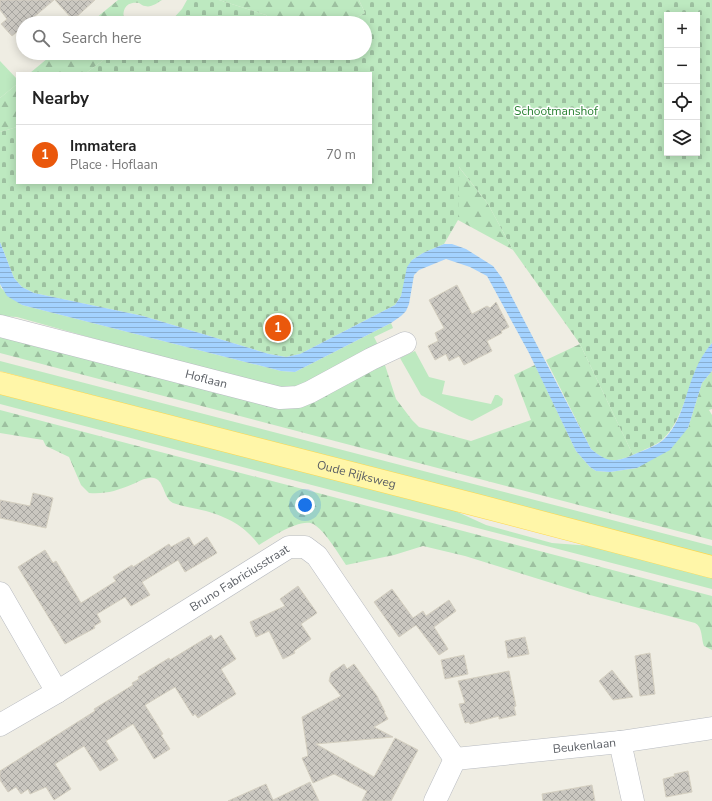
<!DOCTYPE html>
<meta charset="utf-8">
<style>
:root{--surface:#fff;--page:#f6f6f6;--text:#222;--muted:#767676;--line:#e0e0e0;--accent:#ea580c}
body{margin:0;font-family:"Nunito Sans",sans-serif;background:var(--page);color:var(--text)}
.controls{position:absolute;right:12px;top:12px;display:grid;overflow:hidden;border-radius:0px;box-shadow:0 2px 10px #0003}
.controls button{width:36px;height:36px;display:grid;place-items:center;padding:0;border:0;border-bottom:1px solid var(--line);background:var(--surface);color:var(--text);font:20px sans-serif}
.you{position:absolute;left:305px;top:505px;width:14px;height:14px;margin:-10px;border:3px solid #fff;border-radius:50%;background:#1a73e8;box-shadow:0 0 0 6px #1a73e833}
.badge{display:grid;place-items:center;width:26px;height:26px;border-radius:50%;background:var(--accent);color:#fff;font-size:13px;font-weight:700}
.pin{position:absolute;translate:-50% -50%;border:2px solid #fff;box-shadow:0 1px 4px #0006}
.list{margin:0;padding:0;list-style:none}
h2{display:flex;justify-content:space-between;align-items:center;height:52px;margin:0;padding:0 16px;font-size:17px}
h2 small{font-size:13px;font-weight:400;color:var(--muted)}
.list li{display:grid;grid-template-columns:26px 1fr auto;gap:12px;align-items:center;box-sizing:border-box;height:60px;padding:0 16px;border-top:1px solid var(--line)}
.list b{display:block;font-size:15px;white-space:nowrap}
.list p{margin:0;font-size:13px;white-space:nowrap;color:var(--muted)}
.list em{font-size:13px;font-style:normal;color:var(--muted)}
.icon{flex:none;width:22px;height:22px;fill:none;stroke:currentColor;stroke-width:2;stroke-linecap:round;stroke-linejoin:round}
.map{position:relative;flex:none;width:712px;height:801px;overflow:hidden}
.search{position:absolute;background:var(--surface);box-shadow:0 2px 10px #0003;left:16px;top:16px;width:356px;height:44px;display:flex;align-items:center;gap:10px;box-sizing:border-box;padding:0 14px;border-radius:22px;color:var(--muted);font-size:15px}
.panel{position:absolute;background:var(--surface);box-shadow:0 2px 10px #0003;left:16px;top:72px;width:356px;height:112px;border-radius:0px}
.map>svg:first-child{display:block}
</style>
<div class="map">
<svg width="712" height="801" viewBox="0 0 712 801">
<defs>
<pattern id="forest-firs" width="22" height="20" patternUnits="userSpaceOnUse"><rect width="22" height="20" fill="#bde9c0"/><path d="M5 1l3.5 6h-7zM16 11l3.5 6h-7z" fill="#9dc0a0"/></pattern>
<pattern id="cemetery-stones" width="16" height="16" patternUnits="userSpaceOnUse"><rect width="16" height="16" fill="#bde9c0"/><path d="M2 7V4a2 2 0 0 1 4 0v3zM10 15v-3a2 2 0 0 1 4 0v3z" fill="#9dc0a0"/></pattern>
<pattern id="water-rules" width="6" height="5" patternUnits="userSpaceOnUse"><rect width="6" height="5" fill="#a3d2ff"/><path d="M0 2.5h6" fill="none" stroke="#88aed2"/></pattern>
<pattern id="building-cross-hatch" width="8" height="8" patternUnits="userSpaceOnUse"><rect width="8" height="8" fill="#cac7c0"/><path d="M0 0l8 8M0 8l8-8" fill="none" stroke="#a7a5a0"/></pattern>
</defs>
<rect width="100%" height="100%" fill="#efede3"/>
<g fill="#bde9c0">
<polygon points="0,61 17,79 17,84 0,98"/>
<polygon points="0,284 1,288 22,305 281,371 295,372 391,323 393,328 374,337 378,345 307,385 274,389 17,317 0,316"/>
<polygon points="415,351 429,377 445,381 442,394 491,404 495,395 498,395 503,399 502,405 472,421 459,416 421,395 400,358"/>
<polygon points="0,361 712,546 712,558 0,371"/>
<polygon points="0,392 451,509 486,525 552,543 591,546 712,578 712,589 0,404"/>
</g>
<g fill="url(#forest-firs)">
<path d="M118 0H162C157 3 151 8 145 6 143 6 141 4 139 3 125 1 121 11 125 23H90Z"/>
<polygon points="219,0 359,0 365,13 346,23 273,23 266,15"/>
<polygon points="54,53 113,53 86,73 30,73"/>
<polygon points="17,84 17,127 0,132 0,98"/>
<polygon points="458,166 488,204 513,250 458,220"/>
<polygon points="0,332 280,403 384,362 396,399 412,420 419,427 471,441 531,420 514,375 535,365 576,451 590,467 596,471 610,472 637,468 688,428 702,383 712,371 712,409 709,410 712,415 712,540 0,353"/>
<path d="M580 344 633 455C612 463 608 463 591 449L546 360Z"/>
<path d="M0 410 712 596V650L704 646C701 639 703 627 695 623L590 595 465 556 423 546 394 555 346 565C338 553 327 534 315 525 302 516 271 538 259 545 244 526 230 518 206 511 195 508 184 507 173 503 162 498 165 476 150 478 144 478 138 482 133 484 116 491 107 494 89 493L81 485 69 457 46 446 43 440 0 433Z"/>
</g>
<g fill="url(#cemetery-stones)" fill-rule="evenodd">
<polygon points="187,0 219,0 266,15 273,23 169,23 182,9"/>
<path d="M359 0H712V343C688 371 688 415 663 439 656 446 642 450 633 455L580 344 513 250 488 204 459 167 458 220 444 244 423 253 412 260 401 296 395 305 300 354 286 357 269 354 143 316 34 293 22 287 14 278 0 242V132L17 127V183H371V73H86L113 53H365V23H346L365 13ZM667 15H697V153H667Z"/>
</g>
<path fill="url(#water-rules)" d="M0 242 14 278 22 287 34 293 143 316 269 354 286 357 300 354 395 305 401 296 407 267 412 260 423 253 444 244H452L466 249 493 266 502 278 591 449C608 463 615 463 635 454 644 450 656 446 663 440 682 423 685 394 695 371 699 361 705 351 712 343V371L702 383 688 428 670 450 637 468 610 472 596 471 590 467 576 451 529 353 487 276 470 267 446 259 419 270 414 275 409 304 406 311 401 316 391 323 295 372 281 371 22 305 7 296 0 284Z"/>
<g fill="url(#building-cross-hatch)" stroke="#d5d0c1">
<polygon points="0,0 54,0 27,23 23,23 23,27 12,36 1,24 7,19 0,10"/>
<polygon points="55,0 95,0 73,20"/>
<polygon points="457,285 472,314 487,306 490,308 496,302 509,327 501,331 502,333 487,341 492,351 464,365 459,356 449,361 446,354 435,360 428,346 438,341 435,333 444,328 429,300"/>
<polygon points="33,493 53,498 46,528 0,518 0,500 30,506"/>
<polygon points="189,537 194,546 207,537 217,553 185,572 178,560 142,582 150,595 131,606 125,597 97,614 101,622 94,626 95,628 65,644 18,567 45,550 53,563 56,561 81,603 116,581 113,577 132,565 133,567 169,544 171,547"/>
<polygon points="298,586 317,613 301,624 311,639 294,651 295,653 283,659 269,631 256,637 250,622 285,606 280,599"/>
<polygon points="392,589 413,618 423,611 426,616 449,600 456,611 434,627 448,649 439,655 416,625 399,637 374,602"/>
<polygon points="211,635 214,640 221,635 236,659 221,669 236,694 198,718 195,714 193,716 175,687 145,705 163,734 161,735 170,749 154,759 133,724 106,741 118,760 100,771 84,746 55,764 71,789 54,800 46,787 30,794 28,789 21,794 16,787 8,792 0,780 0,771 95,711 94,709 133,685 132,683 139,679 138,677 169,658 170,660"/>
<polygon points="525,637 529,654 508,658 505,641"/>
<polygon points="650,653 655,694 640,696 635,656"/>
<polygon points="464,655 468,674 445,679 441,660"/>
<polygon points="344,664 347,669 354,664 377,696 385,712 384,712 388,719 374,727 393,737 316,744 374,777 395,738 418,750 391,801 362,801 367,791 334,774 313,783 302,758 308,756 302,717 341,696 329,681 331,673"/>
<polygon points="612,670 633,697 613,700 599,681"/>
<polygon points="509,671 516,706 514,707 516,715 499,719 499,716 470,724 469,722 465,723 459,704 465,703 458,681"/>
<polygon points="688,771 692,792 666,797 663,779 675,776 674,774"/>
<polygon points="310,782 319,801 228,801 266,784 273,800"/>
<polygon points="592,785 595,801 543,801 542,794"/>
</g>
<g fill="none" stroke-linecap="round" stroke-linejoin="round">
<g stroke="#b8bbc1" stroke-width="23">
<g id="minor">
<path id="s1" d="M0 326 280 398 298 397 310 392 371 359 405 343"/>
<polyline points="0,593 57,692"/>
<path id="s2" d="M0 725 57 692 289 547H305L317 556 455 759"/>
<polyline points="620,742 633,801"/>
<path id="s3" d="M455 759 620 742 712 728"/>
<polyline points="435,801 455,759"/>
</g>
</g>
<g stroke="#fed74d" stroke-width="23">
<g id="major">
<path id="s4" d="M0 383 480 506 712 567"/>
</g>
</g>
<use href="#minor" stroke="#fff" stroke-width="22"/>
<use href="#major" stroke="#fff6a8" stroke-width="22"/>
</g>
<g text-anchor="middle" stroke-width="3" stroke-linejoin="round" paint-order="stroke">
<g font-size="12" fill="#2c8335" stroke="#fff">
<text x="556" y="115">Schootmanshof</text>
</g>
<g font-size="12" fill="#5b5f65" stroke="#fff">
<text dy="4" stroke="none"><textPath href="#s1" startOffset="213">Hoflaan</textPath></text>
<text dy="4" stroke="none"><textPath href="#s4" startOffset="368">Oude Rijksweg</textPath></text>
<text dy="4" stroke="none"><textPath href="#s2" startOffset="281">Bruno Fabriciusstraat</textPath></text>
<text dy="4" stroke="none"><textPath href="#s3" startOffset="130">Beukenlaan</textPath></text>
</g>
</g>
</svg>
<div class="controls">
<button>+</button>
<button>−</button>
<button><svg class="icon" aria-label="locate" viewBox="0 0 24 24"><circle cx="12" cy="12" r="6"/><path d="M12 2v4M12 18v4M2 12h4M18 12h4"/></svg></button>
<button><svg class="icon" aria-label="layers" viewBox="0 0 24 24"><path d="M12 4l9 5-9 5-9-5zM3 14l9 5 9-5"/></svg></button>
</div>
<div class="you"></div>
<div class="pin badge" style="left:278px;top:328px">1</div>
<div class="search"><svg class="icon" aria-label="search" viewBox="0 0 24 24"><circle cx="10" cy="10" r="6"/><path d="M15 15l6 6"/></svg>Search here</div>
<section class="panel">
<h2>Nearby<small></small></h2>
<ul class="list">
<li><span class="badge">1</span><div><b>Immatera</b><p>Place · Hoflaan</p></div><em>70 m</em></li>
</ul>
</section>
</div>
